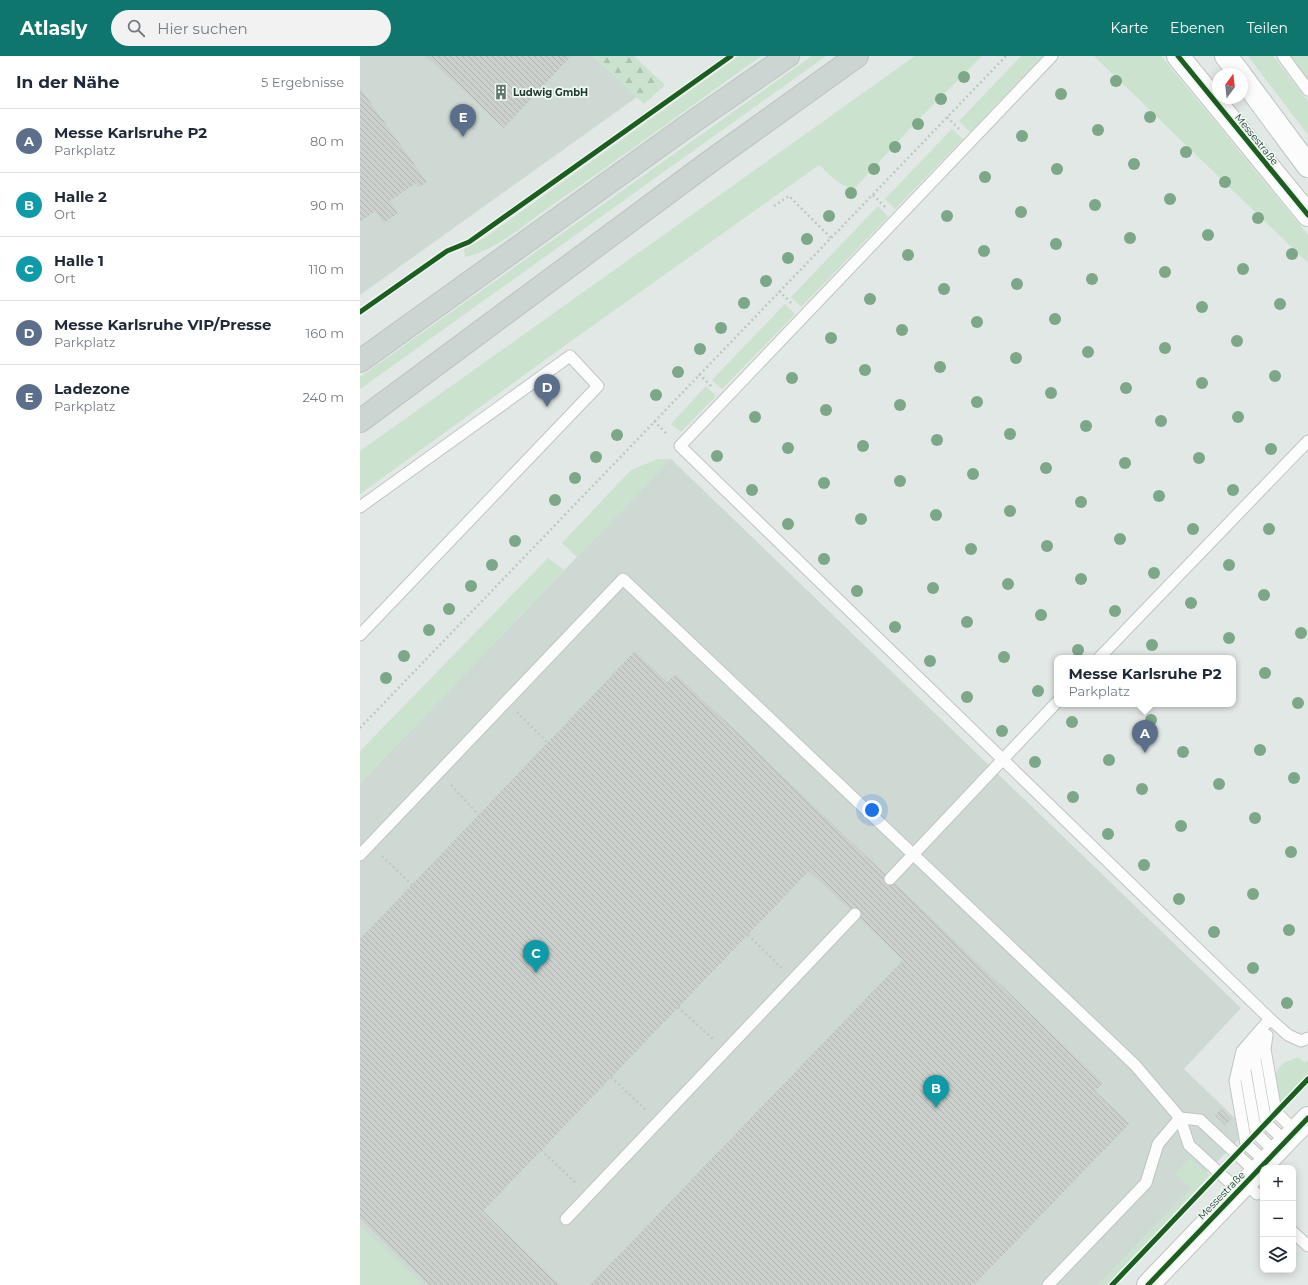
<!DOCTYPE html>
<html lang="de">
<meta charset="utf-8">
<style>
:root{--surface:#fff;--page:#f2f2f3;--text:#1f2937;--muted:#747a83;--line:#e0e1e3;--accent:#0f766e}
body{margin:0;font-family:Montserrat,sans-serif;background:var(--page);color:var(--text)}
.controls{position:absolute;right:12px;bottom:12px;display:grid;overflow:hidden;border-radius:8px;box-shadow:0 2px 10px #0003}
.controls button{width:36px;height:36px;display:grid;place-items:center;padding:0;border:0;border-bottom:1px solid var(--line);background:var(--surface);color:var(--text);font:20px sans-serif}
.compass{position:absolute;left:852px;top:12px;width:36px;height:36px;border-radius:50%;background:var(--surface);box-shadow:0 2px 10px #0003;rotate:15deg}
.you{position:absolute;left:512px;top:754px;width:14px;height:14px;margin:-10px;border:3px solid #fff;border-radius:50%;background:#1a73e8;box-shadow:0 0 0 6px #1a73e833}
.badge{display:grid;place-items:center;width:26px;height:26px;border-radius:50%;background:var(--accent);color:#fff;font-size:13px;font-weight:700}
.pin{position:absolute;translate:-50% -33px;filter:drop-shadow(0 1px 2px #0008)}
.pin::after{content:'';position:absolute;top:21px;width:14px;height:12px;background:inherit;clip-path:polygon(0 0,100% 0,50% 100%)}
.popup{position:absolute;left:694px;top:599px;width:182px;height:52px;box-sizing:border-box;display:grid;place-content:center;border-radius:8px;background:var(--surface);filter:drop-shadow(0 1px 3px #0005);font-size:13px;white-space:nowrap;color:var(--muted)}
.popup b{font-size:15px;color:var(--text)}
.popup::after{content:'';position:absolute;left:50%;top:100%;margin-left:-8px;border:8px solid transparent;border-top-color:var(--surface)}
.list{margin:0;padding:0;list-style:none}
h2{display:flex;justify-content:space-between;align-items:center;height:52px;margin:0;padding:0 16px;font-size:17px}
h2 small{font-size:13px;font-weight:400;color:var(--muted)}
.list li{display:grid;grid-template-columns:26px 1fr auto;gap:12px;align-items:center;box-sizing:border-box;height:64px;padding:0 16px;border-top:1px solid var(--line)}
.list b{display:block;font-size:15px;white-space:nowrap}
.list p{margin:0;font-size:13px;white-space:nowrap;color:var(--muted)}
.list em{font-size:13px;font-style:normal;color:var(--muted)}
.icon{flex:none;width:22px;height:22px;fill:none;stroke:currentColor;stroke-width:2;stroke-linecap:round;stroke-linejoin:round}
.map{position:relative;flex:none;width:948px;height:1229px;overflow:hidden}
header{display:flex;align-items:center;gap:24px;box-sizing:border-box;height:56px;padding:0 20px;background:var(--accent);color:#fff}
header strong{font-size:19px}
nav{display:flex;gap:22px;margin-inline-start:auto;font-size:14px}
.search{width:280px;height:36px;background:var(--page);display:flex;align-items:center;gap:10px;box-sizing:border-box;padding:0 14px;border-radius:22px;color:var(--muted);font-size:15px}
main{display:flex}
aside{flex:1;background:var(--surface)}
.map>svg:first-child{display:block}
</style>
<header>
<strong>Atlasly</strong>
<div class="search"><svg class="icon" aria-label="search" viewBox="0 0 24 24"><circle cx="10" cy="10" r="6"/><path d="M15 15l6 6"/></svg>Hier suchen</div>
<nav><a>Karte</a><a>Ebenen</a><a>Teilen</a></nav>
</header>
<main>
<aside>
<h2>In der Nähe<small>5 Ergebnisse</small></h2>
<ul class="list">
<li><span class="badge" style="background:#5c6f8a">A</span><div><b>Messe Karlsruhe P2</b><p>Parkplatz</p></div><em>80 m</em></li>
<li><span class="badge" style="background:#0f9aa8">B</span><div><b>Halle 2</b><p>Ort</p></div><em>90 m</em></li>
<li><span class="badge" style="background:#0f9aa8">C</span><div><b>Halle 1</b><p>Ort</p></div><em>110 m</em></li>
<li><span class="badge" style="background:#5c6f8a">D</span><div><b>Messe Karlsruhe VIP/Presse</b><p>Parkplatz</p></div><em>160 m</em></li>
<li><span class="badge" style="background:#5c6f8a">E</span><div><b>Ladezone</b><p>Parkplatz</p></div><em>240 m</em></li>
</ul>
</aside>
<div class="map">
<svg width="948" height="1229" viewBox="0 0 948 1229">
<defs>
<pattern id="forest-firs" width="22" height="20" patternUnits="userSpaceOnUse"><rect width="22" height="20" fill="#cae2ce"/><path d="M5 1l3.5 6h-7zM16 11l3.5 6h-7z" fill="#adc3b1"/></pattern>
<pattern id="building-back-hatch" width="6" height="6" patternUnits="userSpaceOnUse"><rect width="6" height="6" fill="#cbd0cd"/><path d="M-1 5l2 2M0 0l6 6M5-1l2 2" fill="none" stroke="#aeb4b0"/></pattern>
</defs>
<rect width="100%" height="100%" fill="#e2e8e5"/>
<g fill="#cfd9d4">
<polygon points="0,0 233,0 277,41 0,239"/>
<polygon points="311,403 881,952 824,1013 878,1065 882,1080 738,1229 0,1229 0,727"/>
</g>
<g fill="#cae2ce">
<path d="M379 0H401C330 51 260 102 188 152 165 168 133 196 105 201L104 193 126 181Z"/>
<polygon points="452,0 466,0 0,333 0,321"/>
<path d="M555 0H622L555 67 496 131C481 134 470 118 459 109L200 293 0 438V395Z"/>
<polygon points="661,0 683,0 610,76 599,65"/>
<polygon points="734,0 801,0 948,179 948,207"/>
<polygon points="888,0 913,0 948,45 948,79"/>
<polygon points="928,0 948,0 948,26"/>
<polygon points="592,73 603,83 535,153 525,143"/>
<polygon points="518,150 528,161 441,251 431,241"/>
<polygon points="425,248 435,258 362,333 352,324"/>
<polygon points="346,330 356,340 321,376 311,368"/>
<polygon points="298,403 311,403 217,501 202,487 271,414"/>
<polygon points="188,502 204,514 0,727 0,695"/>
<path d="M938 1001 945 1007 948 1004V1019L921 1047C917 1036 911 1019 921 1010 925 1005 933 1004 938 1001Z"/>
<polygon points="829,1102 850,1119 747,1229 738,1229 831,1132 815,1118"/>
<polygon points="0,1169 61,1227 59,1229 0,1229"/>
</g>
<polygon fill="url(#forest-firs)" points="233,0 274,0 305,29 284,48"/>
<g fill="url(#building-back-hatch)">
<polygon points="66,0 211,0 144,72"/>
<polygon points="0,32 67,126 59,131 56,127 30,145 38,157 24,167 15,155 0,166"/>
<polygon points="275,595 307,626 316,618 743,1027 735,1035 769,1068 614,1229 230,1229 543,904 449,815 123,1155 200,1229 69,1229 0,1163 0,883"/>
<polygon points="861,1053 871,1063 865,1069 855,1059"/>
</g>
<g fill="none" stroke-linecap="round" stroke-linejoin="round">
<g stroke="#bfc5c2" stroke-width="13">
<g id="service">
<polyline points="692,0 320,390 910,963 928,979 941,985 948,982"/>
<polyline points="923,0 948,34"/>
<polyline points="0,451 210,300 238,330 0,579"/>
<polyline points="739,602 948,385"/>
<polyline points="0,799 263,523 775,1009 820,1062 829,1089 878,1134"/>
<polyline points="530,823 697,646"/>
<polyline points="902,973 895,1003 906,1067 925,1085"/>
<polyline points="907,979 905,993 916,1056 935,1075"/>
<polyline points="891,990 885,1015 896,1077 915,1096"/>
<polyline points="820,1062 840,1064 896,1116"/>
<polyline points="906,1106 886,1088 875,1025 882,995 910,963"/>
<polyline points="885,1127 897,1138"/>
<polyline points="206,1163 495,858"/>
<polyline points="933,1176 948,1190"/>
<polyline points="688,1229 786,1127 798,1088 820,1062"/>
</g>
</g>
<g stroke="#bfc5c2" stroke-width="24">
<g id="tertiary">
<polyline points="818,0 948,159"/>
<polyline points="866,0 880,18"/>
<polyline points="882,21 948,110"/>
<polyline points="788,1229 948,1062"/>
</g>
</g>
<g stroke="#bbc5c0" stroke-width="24">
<g id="primary">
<polyline points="0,305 337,63 428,0"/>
<polyline points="0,365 348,107 497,0"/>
</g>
</g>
<g stroke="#bfc8c4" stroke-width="2.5" stroke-dasharray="2 3" stroke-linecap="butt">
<polyline points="587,61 599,73"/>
<polyline points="513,139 525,151"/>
<polyline points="414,150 429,140 471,182"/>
<polyline points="419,235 433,249"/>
<polyline points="339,318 353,332"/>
<polyline points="294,365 308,379"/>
<polyline points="157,656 188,687"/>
<polyline points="0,672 646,0"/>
<polyline points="91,729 119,759"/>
<polyline points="22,800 52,829"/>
<polyline points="388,879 422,912"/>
<polyline points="318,951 353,983"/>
<polyline points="251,1021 287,1055"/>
<polyline points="181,1094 217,1128"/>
</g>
<use href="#service" stroke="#fbfcfb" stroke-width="11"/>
<use href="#tertiary" stroke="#fbfcfb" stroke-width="22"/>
<use href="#primary" stroke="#ccd5d1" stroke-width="22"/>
<g stroke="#eff7f2" stroke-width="8">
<g id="cycleway">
<polyline points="818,0 948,159"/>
<polyline points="0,256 87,195 109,186 371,0"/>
<polyline points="752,1229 948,1023"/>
<polyline points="788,1229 948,1062"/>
</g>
</g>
<use href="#cycleway" stroke="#1b5e20" stroke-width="5"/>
</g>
<g fill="#7ca888">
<circle cx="604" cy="21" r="6"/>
<circle cx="756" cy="25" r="6"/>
<circle cx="701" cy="38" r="6"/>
<circle cx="581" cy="43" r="6"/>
<circle cx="790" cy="61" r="6"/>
<circle cx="558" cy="68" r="6"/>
<circle cx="738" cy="74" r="6"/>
<circle cx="662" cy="80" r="6"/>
<circle cx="535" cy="91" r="6"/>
<circle cx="826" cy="96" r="6"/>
<circle cx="774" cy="108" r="6"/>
<circle cx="514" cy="113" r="6"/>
<circle cx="697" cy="113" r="6"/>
<circle cx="625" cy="121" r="6"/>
<circle cx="865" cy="126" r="6"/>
<circle cx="491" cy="137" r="6"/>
<circle cx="810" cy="143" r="6"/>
<circle cx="735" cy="149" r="6"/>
<circle cx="661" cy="156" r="6"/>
<circle cx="469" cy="160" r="6"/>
<circle cx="587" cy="160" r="6"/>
<circle cx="898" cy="162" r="6"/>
<circle cx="848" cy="179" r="6"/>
<circle cx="770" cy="182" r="6"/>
<circle cx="447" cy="183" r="6"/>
<circle cx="696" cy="188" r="6"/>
<circle cx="624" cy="195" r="6"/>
<circle cx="932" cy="198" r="6"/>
<circle cx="548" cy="199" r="6"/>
<circle cx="428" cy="202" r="6"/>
<circle cx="883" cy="213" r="6"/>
<circle cx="805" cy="216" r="6"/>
<circle cx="732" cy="223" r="6"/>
<circle cx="406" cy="225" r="6"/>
<circle cx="657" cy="228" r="6"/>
<circle cx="584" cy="233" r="6"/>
<circle cx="510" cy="243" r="6"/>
<circle cx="384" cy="247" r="6"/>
<circle cx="920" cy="248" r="6"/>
<circle cx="842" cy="251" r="6"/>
<circle cx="695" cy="263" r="6"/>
<circle cx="617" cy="266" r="6"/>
<circle cx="361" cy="272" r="6"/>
<circle cx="542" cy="274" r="6"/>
<circle cx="471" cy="282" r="6"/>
<circle cx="877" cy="285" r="6"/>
<circle cx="805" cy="292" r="6"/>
<circle cx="340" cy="293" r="6"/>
<circle cx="728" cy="296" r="6"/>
<circle cx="656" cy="302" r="6"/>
<circle cx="580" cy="311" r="6"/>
<circle cx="505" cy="314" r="6"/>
<circle cx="318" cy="316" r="6"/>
<circle cx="915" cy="320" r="6"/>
<circle cx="432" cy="322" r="6"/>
<circle cx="842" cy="327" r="6"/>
<circle cx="766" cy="332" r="6"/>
<circle cx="691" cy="337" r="6"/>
<circle cx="296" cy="339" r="6"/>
<circle cx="617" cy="346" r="6"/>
<circle cx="540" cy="349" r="6"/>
<circle cx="466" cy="354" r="6"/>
<circle cx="395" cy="361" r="6"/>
<circle cx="878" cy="361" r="6"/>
<circle cx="801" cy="365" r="6"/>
<circle cx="726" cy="370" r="6"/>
<circle cx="650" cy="378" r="6"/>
<circle cx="257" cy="379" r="6"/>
<circle cx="577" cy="384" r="6"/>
<circle cx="503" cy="390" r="6"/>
<circle cx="428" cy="392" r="6"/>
<circle cx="911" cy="393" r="6"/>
<circle cx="357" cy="400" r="6"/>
<circle cx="236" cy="401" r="6"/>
<circle cx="839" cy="402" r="6"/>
<circle cx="765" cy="407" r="6"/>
<circle cx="686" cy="412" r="6"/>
<circle cx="613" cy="418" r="6"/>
<circle cx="215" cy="422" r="6"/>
<circle cx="540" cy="425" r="6"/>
<circle cx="464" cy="427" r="6"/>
<circle cx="392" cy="434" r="6"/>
<circle cx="873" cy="434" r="6"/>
<circle cx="799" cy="440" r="6"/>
<circle cx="195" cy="444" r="6"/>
<circle cx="721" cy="446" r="6"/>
<circle cx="650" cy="455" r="6"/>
<circle cx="576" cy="459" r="6"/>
<circle cx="501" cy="463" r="6"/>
<circle cx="428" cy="468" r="6"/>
<circle cx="833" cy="473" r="6"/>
<circle cx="909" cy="473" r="6"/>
<circle cx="760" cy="483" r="6"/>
<circle cx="155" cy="485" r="6"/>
<circle cx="687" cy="490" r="6"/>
<circle cx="611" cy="493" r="6"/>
<circle cx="464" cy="503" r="6"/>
<circle cx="132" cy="509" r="6"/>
<circle cx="869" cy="509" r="6"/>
<circle cx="794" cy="517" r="6"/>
<circle cx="721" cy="523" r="6"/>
<circle cx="648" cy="528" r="6"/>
<circle cx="111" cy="530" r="6"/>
<circle cx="573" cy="532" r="6"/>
<circle cx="497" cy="535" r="6"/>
<circle cx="904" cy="539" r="6"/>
<circle cx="831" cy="547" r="6"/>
<circle cx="89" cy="553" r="6"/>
<circle cx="755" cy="555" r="6"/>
<circle cx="681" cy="559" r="6"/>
<circle cx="607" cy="566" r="6"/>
<circle cx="535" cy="571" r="6"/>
<circle cx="69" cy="574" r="6"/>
<circle cx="941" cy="577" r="6"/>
<circle cx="869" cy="582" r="6"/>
<circle cx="792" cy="589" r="6"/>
<circle cx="718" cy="594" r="6"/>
<circle cx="44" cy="600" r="6"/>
<circle cx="644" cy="601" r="6"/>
<circle cx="570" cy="605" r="6"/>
<circle cx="905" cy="617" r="6"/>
<circle cx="26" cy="622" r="6"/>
<circle cx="678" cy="635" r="6"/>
<circle cx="607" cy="641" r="6"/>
<circle cx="938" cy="647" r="6"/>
<circle cx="791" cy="664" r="6"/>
<circle cx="712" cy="666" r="6"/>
<circle cx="642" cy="675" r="6"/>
<circle cx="900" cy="694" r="6"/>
<circle cx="823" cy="696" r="6"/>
<circle cx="749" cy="704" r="6"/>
<circle cx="675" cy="706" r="6"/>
<circle cx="934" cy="722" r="6"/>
<circle cx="859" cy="728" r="6"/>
<circle cx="782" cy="733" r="6"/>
<circle cx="713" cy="741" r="6"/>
<circle cx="895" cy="762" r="6"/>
<circle cx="821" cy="770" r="6"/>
<circle cx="748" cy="778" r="6"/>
<circle cx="931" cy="796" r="6"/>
<circle cx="784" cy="809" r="6"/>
<circle cx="893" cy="838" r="6"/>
<circle cx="819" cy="843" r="6"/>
<circle cx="929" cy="874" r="6"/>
<circle cx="854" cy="876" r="6"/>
<circle cx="893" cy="912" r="6"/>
<circle cx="927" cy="947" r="6"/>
</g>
<defs>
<g id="building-bare" transform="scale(1.2)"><path d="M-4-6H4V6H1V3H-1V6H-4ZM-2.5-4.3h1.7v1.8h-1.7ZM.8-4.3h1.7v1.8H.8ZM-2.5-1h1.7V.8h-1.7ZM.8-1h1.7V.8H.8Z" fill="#64786f" stroke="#eff7f2" stroke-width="2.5" paint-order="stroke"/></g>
</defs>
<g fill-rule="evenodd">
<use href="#building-bare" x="141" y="36"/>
</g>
<g text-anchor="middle" stroke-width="3.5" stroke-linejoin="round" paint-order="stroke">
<g font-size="10" font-weight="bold" fill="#203b30" stroke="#eff7f2" text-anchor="start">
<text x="153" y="40">Ludwig GmbH</text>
</g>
<g font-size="10" fill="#203b30" stroke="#eff7f2">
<text transform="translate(897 83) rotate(51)" y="4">Messestraße</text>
<text transform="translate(861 1139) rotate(-46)" y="4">Messestraße</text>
</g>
</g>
</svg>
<div class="controls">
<button>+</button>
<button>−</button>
<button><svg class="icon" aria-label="layers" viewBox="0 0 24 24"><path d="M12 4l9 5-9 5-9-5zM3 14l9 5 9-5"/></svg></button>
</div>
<svg class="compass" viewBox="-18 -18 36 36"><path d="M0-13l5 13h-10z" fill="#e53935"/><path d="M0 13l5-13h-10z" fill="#747a83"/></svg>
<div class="you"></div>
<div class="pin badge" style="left:785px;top:697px;background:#5c6f8a">A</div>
<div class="popup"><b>Messe Karlsruhe P2</b>Parkplatz</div>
<div class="pin badge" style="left:576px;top:1052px;background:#0f9aa8">B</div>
<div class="pin badge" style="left:176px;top:917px;background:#0f9aa8">C</div>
<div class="pin badge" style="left:187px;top:351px;background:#5c6f8a">D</div>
<div class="pin badge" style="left:103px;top:81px;background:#5c6f8a">E</div>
</div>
</main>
